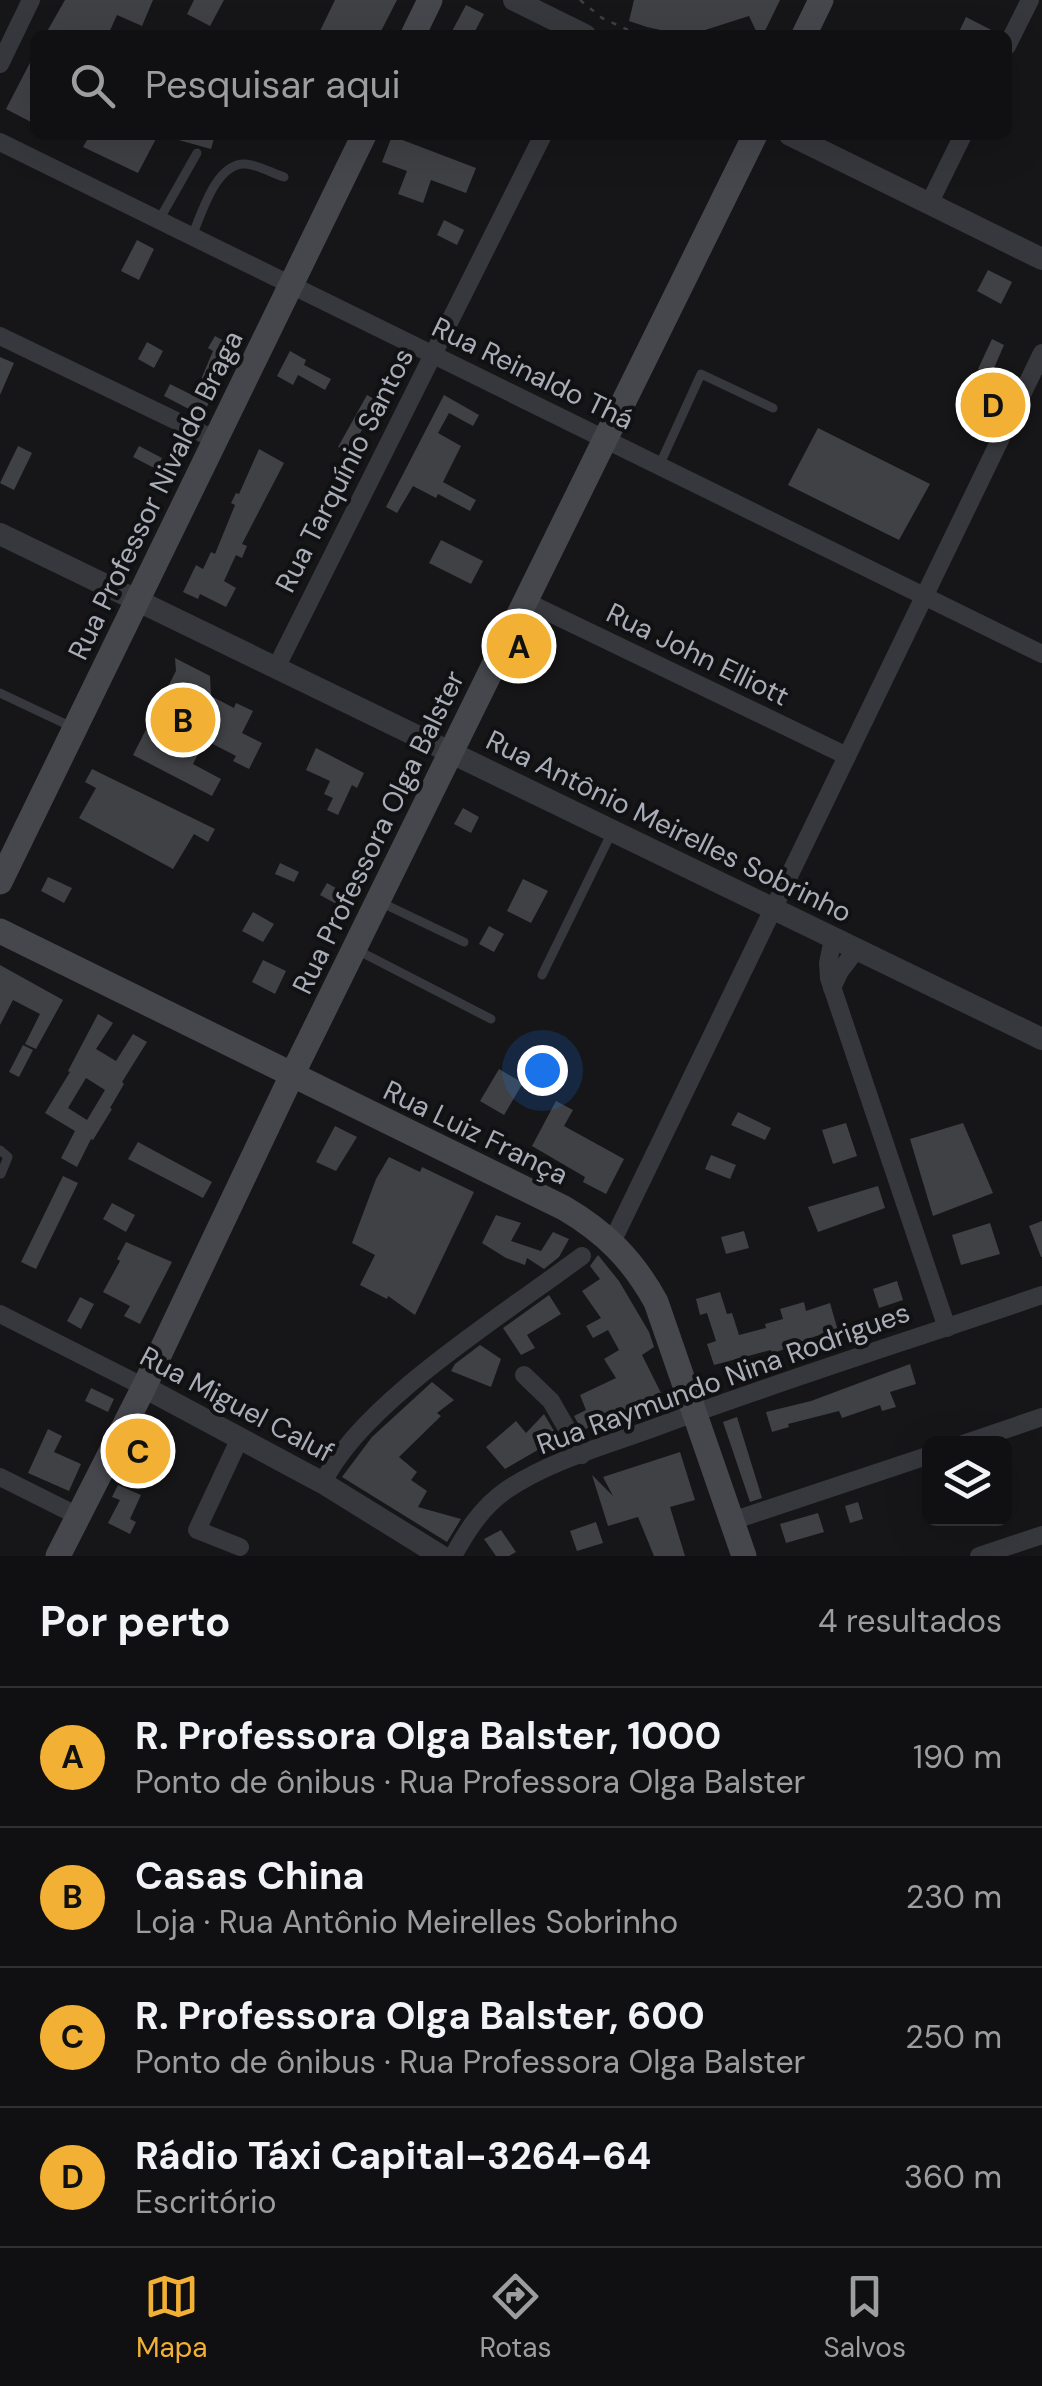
<!DOCTYPE html>
<html lang="pt">
<meta charset="utf-8">
<style>
:root{--surface:#101012;--page:#19191b;--text:#f1f3f6;--muted:#9c9d9f;--line:#303032;--accent:#f2b134}
body{margin:0;font-family:"DM Sans",sans-serif;background:var(--page);color:var(--text)}
.controls{position:absolute;right:30px;bottom:30px;display:grid;overflow:hidden;border-radius:15px;box-shadow:0 10px 40px #0002}
.controls button{width:90px;height:90px;display:grid;place-items:center;padding:0;border:0;border-bottom:2px solid var(--line);background:var(--surface);color:var(--text);font:50px sans-serif}
.you{position:absolute;left:542px;top:1070px;width:35px;height:35px;margin:-25px;border:8px solid #fff;border-radius:50%;background:#1a73e8;box-shadow:0 0 0 15px #1a73e833}
.badge{display:grid;place-items:center;width:65px;height:65px;border-radius:50%;background:var(--accent);color:#111;font-size:32px;font-weight:700}
.pin{position:absolute;translate:-50% -50%;border:5px solid #fff;box-shadow:0 2px 10px #0006}
.list{margin:0;padding:0;list-style:none}
h2{display:flex;justify-content:space-between;align-items:center;height:130px;margin:0;padding:0 40px;font-size:42px}
h2 small{font-size:32px;font-weight:400;color:var(--muted)}
.list li{display:grid;grid-template-columns:65px 1fr auto;gap:30px;align-items:center;box-sizing:border-box;height:140px;padding:0 40px;border-top:2px solid var(--line)}
.list b{display:block;font-size:38px;white-space:nowrap}
.list p{margin:0;font-size:32px;white-space:nowrap;color:var(--muted)}
.list em{font-size:32px;font-style:normal;color:var(--muted)}
.icon{flex:none;width:55px;height:55px;fill:none;stroke:currentColor;stroke-width:2;stroke-linecap:round;stroke-linejoin:round}
.map{position:relative;flex:none;width:1042px;height:1556px;overflow:hidden}
.search{position:absolute;background:var(--surface);box-shadow:0 10px 40px #0002;left:30px;right:30px;top:30px;height:110px;display:flex;align-items:center;gap:25px;box-sizing:border-box;padding:0 35px;border-radius:15px;color:var(--muted);font-size:38px}
.sheet{height:690px;background:var(--surface)}
nav{display:flex;justify-content:space-around;align-items:center;box-sizing:border-box;height:140px;border-top:2px solid var(--line);background:var(--surface);font-size:28px;color:var(--muted)}
nav a{display:grid;justify-items:center;gap:5px}
nav .on{color:var(--accent)}
.map>svg:first-child{display:block}
</style>
<div class="map">
<svg width="1042" height="1556" viewBox="0 0 1042 1556">
<rect width="100%" height="100%" fill="#161618"/>
<g fill="#404145" fill-rule="evenodd">
<polygon points="65,0 153,0 142,26 117,15 108,35 90,35 79,30 79,35 45,35"/>
<polygon points="194,0 224,0 210,26 187,14"/>
<polygon points="335,0 397,0 379,35 318,35"/>
<polygon points="634,0 780,0 763,35 758,35 749,16 702,31 665,31 647,27 629,21"/>
<polygon points="466,5 484,14 473,35 450,35"/>
<polygon points="966,17 999,34 999,35 965,35 959,32"/>
<polygon points="35,53 35,114 31,122 6,109"/>
<polygon points="90,135 158,135 138,173 83,147"/>
<polygon points="175,135 215,135 211,149 175,139"/>
<polygon points="392,136 476,168 466,193 431,180 423,203 398,194 407,171 382,162"/>
<polygon points="444,220 464,230 457,245 437,235"/>
<polygon points="137,240 154,249 139,280 121,271"/>
<polygon points="988,270 1012,282 1001,304 977,291"/>
<polygon points="215,336 237,348 202,416 164,396 170,384 194,396 213,351 208,348"/>
<polygon points="992,339 1004,345 991,375 978,369"/>
<polygon points="147,342 163,351 154,368 138,359"/>
<polygon points="290,351 306,360 304,365 331,379 325,390 298,375 293,385 277,376"/>
<polygon points="0,357 14,363 0,395"/>
<polygon points="367,395 378,401 349,453 338,447"/>
<polygon points="444,395 479,415 473,426 449,413 438,433 461,446 443,482 476,500 470,511 438,494 436,498 413,486 397,513 386,507"/>
<polygon points="818,428 930,484 899,540 788,485"/>
<polygon points="18,446 32,453 14,490 0,483"/>
<polygon points="139,446 162,458 156,469 133,457"/>
<polygon points="259,449 284,463 242,544 247,546 242,558 236,555 224,581 236,588 226,607 200,594 198,599 183,592 196,565 203,569 211,552 215,554 235,505 231,503 236,493 239,494"/>
<polygon points="441,540 483,561 471,584 429,563"/>
<polygon points="175,658 210,676 211,696 234,708 236,703 253,711 242,733 262,743 249,769 233,761 236,756 205,740 193,764 221,779 212,796 133,755 176,671"/>
<polygon points="316,748 364,773 357,788 352,785 338,815 327,810 333,798 324,794 330,781 306,770"/>
<polygon points="92,769 215,829 208,842 194,834 173,869 79,818 96,788 85,782"/>
<polygon points="463,808 479,817 471,833 454,824"/>
<polygon points="280,863 299,872 294,882 275,874"/>
<polygon points="48,877 72,888 64,903 41,891"/>
<polygon points="523,879 548,891 531,923 507,911"/>
<polygon points="327,883 348,895 342,907 320,895"/>
<polygon points="253,912 274,924 263,942 242,931"/>
<polygon points="489,926 504,934 494,952 479,944"/>
<polygon points="263,960 286,971 275,994 252,982"/>
<polygon points="0,965 63,1000 36,1049 25,1044 40,1014 13,1000 0,1025"/>
<path d="M98 1014 113 1023 96 1049 116 1061 133 1034 147 1042 122 1082 124 1084 110 1108 112 1109 93 1140 91 1139 77 1167 61 1158 75 1131 45 1113 70 1072 68 1071ZM86 1078 105 1090 87 1120 68 1108Z"/>
<polygon points="23,1045 33,1050 19,1077 9,1072"/>
<polygon points="499,1069 523,1083 504,1115 480,1101"/>
<polygon points="556,1101 573,1110 564,1126 624,1159 606,1194 583,1182 585,1177 532,1146"/>
<polygon points="738,1112 771,1128 765,1140 731,1125"/>
<polygon points="846,1123 857,1156 833,1164 822,1130"/>
<polygon points="963,1123 993,1193 933,1216 910,1139"/>
<polygon points="335,1126 357,1137 336,1171 316,1162"/>
<polygon points="138,1142 212,1182 203,1198 128,1159"/>
<polygon points="711,1155 736,1165 730,1179 705,1169"/>
<polygon points="389,1157 420,1172 422,1167 474,1192 415,1315 388,1296 387,1299 360,1285 375,1255 352,1243 376,1179"/>
<polygon points="63,1176 78,1183 36,1269 21,1262"/>
<polygon points="878,1186 885,1208 818,1232 808,1207"/>
<polygon points="112,1203 135,1215 126,1232 103,1219"/>
<polygon points="496,1215 521,1223 511,1241 541,1251 553,1232 569,1239 559,1257 544,1269 527,1258 525,1265 506,1258 482,1243"/>
<polygon points="1042,1221 1042,1257 1041,1257 1029,1226"/>
<polygon points="990,1223 1000,1254 961,1265 952,1235"/>
<polygon points="744,1231 749,1248 726,1254 721,1237"/>
<polygon points="126,1242 172,1262 140,1324 124,1316 130,1306 103,1292 120,1261 117,1259"/>
<polygon points="598,1255 619,1281 649,1332 654,1347 642,1355 665,1401 645,1410 647,1416 597,1435 593,1425 582,1431 574,1416 586,1410 580,1395 616,1378 604,1359 619,1350 608,1330 593,1338 586,1326 601,1318 582,1291 600,1279 590,1266"/>
<polygon points="897,1281 903,1300 879,1308 873,1289"/>
<polygon points="720,1292 727,1314 732,1313 739,1335 766,1328 765,1324 783,1319 780,1309 804,1302 806,1311 830,1303 838,1331 816,1336 772,1354 771,1350 714,1365 707,1344 716,1341 707,1313 700,1315 696,1299"/>
<polygon points="549,1295 561,1314 527,1335 535,1348 521,1355 503,1328"/>
<polygon points="80,1297 94,1304 81,1329 67,1321"/>
<polygon points="480,1345 501,1359 491,1387 451,1371 455,1364"/>
<polygon points="910,1364 916,1384 890,1392 896,1407 882,1411 880,1405 842,1418 839,1411 788,1424 789,1427 772,1432 766,1412 811,1401"/>
<polygon points="432,1382 454,1400 437,1413 441,1416 399,1457 417,1472 411,1480 427,1491 418,1507 461,1519 447,1542 342,1477 372,1437"/>
<polygon points="91,1388 114,1399 108,1412 85,1401"/>
<polygon points="544,1414 557,1436 555,1440 505,1469 486,1447 516,1421 526,1433"/>
<polygon points="737,1417 762,1498 750,1502 723,1422"/>
<polygon points="48,1429 62,1436 54,1452 81,1464 69,1491 28,1473"/>
<polygon points="680,1452 695,1500 670,1507 685,1556 654,1556 638,1517 608,1526 592,1475 613,1496 603,1477"/>
<polygon points="118,1485 141,1495 130,1519 136,1522 130,1534 108,1523 120,1500 112,1497"/>
<polygon points="858,1502 863,1519 850,1523 845,1506"/>
<polygon points="818,1513 824,1532 786,1543 780,1524"/>
<polygon points="596,1522 603,1543 577,1551 570,1531"/>
<polygon points="501,1530 516,1552 509,1556 496,1556 484,1539"/>
</g>
<g fill="none" stroke-linecap="round" stroke-linejoin="round">
<g stroke="#3d3f44" stroke-width="2.5" stroke-dasharray="5 8" stroke-linecap="butt">
<polyline points="580,0 602,18 639,35"/>
<polyline points="739,35 753,31"/>
</g>
<g stroke="#37383d" stroke-width="9">
<polyline points="159,220 197,153"/>
<path d="M192 236C202 213 216 162 246 164 258 165 272 173 284 177"/>
<polyline points="659,466 701,374 773,408"/>
<polyline points="0,693 72,727"/>
<polyline points="380,902 464,942"/>
<polyline points="357,950 491,1019"/>
<polyline points="542,975 611,834"/>
<polyline points="0,1150 8,1157 1,1174"/>
</g>
<g stroke="#37383d" stroke-width="18">
<polyline points="1007,46 1030,0"/>
<polyline points="0,64 31,0"/>
<polyline points="0,142 1042,654"/>
<polyline points="929,204 963,135"/>
<polyline points="0,336 216,440"/>
<polyline points="525,601 847,756"/>
<polyline points="276,668 543,135"/>
<polyline points="833,939 828,963 829,978 947,1328"/>
<polyline points="832,988 840,971 856,950"/>
<polyline points="612,1242 1042,353"/>
<polyline points="0,1314 144,1387"/>
<polyline points="524,1375 551,1401 582,1455"/>
<polyline points="240,1438 197,1530 240,1547"/>
<polyline points="963,1444 1042,1417"/>
<polyline points="0,1477 78,1516"/>
<path d="M323 1483C360 1403 509 1311 582 1256"/>
<polyline points="732,1521 930,1455"/>
<path d="M453 1556C467 1531 481 1508 505 1491 550 1460 608 1445 659 1426 786 1379 914 1339 1042 1295"/>
<polyline points="979,1556 1042,1535"/>
</g>
<g stroke="#37383d" stroke-width="22">
<polyline points="514,0 585,35"/>
<polyline points="790,135 1042,259"/>
<polyline points="0,534 1042,1039"/>
<polyline points="144,1387 323,1483 441,1556"/>
</g>
<g stroke="#45474d" stroke-width="25">
<polyline points="413,35 430,0"/>
<polyline points="804,35 821,0"/>
<polyline points="0,882 364,135"/>
<path d="M0 931 564 1208C605 1232 633 1260 656 1302L744 1556"/>
<polyline points="58,1556 144,1387 292,1075 755,135"/>
</g>
</g>
<g text-anchor="middle" stroke-width="8" stroke-linejoin="round" paint-order="stroke">
<g font-size="28" fill="#a8adb8" stroke="#111113">
<text transform="translate(533 373) rotate(26)" y="10">Rua Reinaldo Thá</text>
<text transform="translate(344 470) rotate(-63)" y="10">Rua Tarquínio Santos</text>
<text transform="translate(155 495) rotate(-64)" y="10">Rua Professor Nivaldo Braga</text>
<text transform="translate(698 654) rotate(26)" y="10">Rua John Elliott</text>
<text transform="translate(669 826) rotate(26)" y="10">Rua Antônio Meirelles Sobrinho</text>
<text transform="translate(378 832) rotate(-64)" y="10">Rua Professora Olga Balster</text>
<text transform="translate(476 1132) rotate(26)" y="10">Rua Luiz França</text>
<text transform="translate(723 1378) rotate(-20)" y="10">Rua Raymundo Nina Rodrigues</text>
<text transform="translate(237 1404) rotate(28)" y="10">Rua Miguel Caluf</text>
</g>
</g>
</svg>
<div class="controls">
<button><svg class="icon" aria-label="layers" viewBox="0 0 24 24"><path d="M12 4l9 5-9 5-9-5zM3 14l9 5 9-5"/></svg></button>
</div>
<div class="you"></div>
<div class="pin badge" style="left:519px;top:646px">A</div>
<div class="pin badge" style="left:183px;top:720px">B</div>
<div class="pin badge" style="left:138px;top:1451px">C</div>
<div class="pin badge" style="left:993px;top:405px">D</div>
<div class="search"><svg class="icon" aria-label="search" viewBox="0 0 24 24"><circle cx="10" cy="10" r="6"/><path d="M15 15l6 6"/></svg>Pesquisar aqui</div>
</div>
<section class="sheet">
<h2>Por perto<small>4 resultados</small></h2>
<ul class="list">
<li><span class="badge">A</span><div><b>R. Professora Olga Balster, 1000</b><p>Ponto de ônibus · Rua Professora Olga Balster</p></div><em>190 m</em></li>
<li><span class="badge">B</span><div><b>Casas China</b><p>Loja · Rua Antônio Meirelles Sobrinho</p></div><em>230 m</em></li>
<li><span class="badge">C</span><div><b>R. Professora Olga Balster, 600</b><p>Ponto de ônibus · Rua Professora Olga Balster</p></div><em>250 m</em></li>
<li><span class="badge">D</span><div><b>Rádio Táxi Capital-3264-64</b><p>Escritório</p></div><em>360 m</em></li>
</ul>
</section>
<nav>
<a class="on"><svg class="icon" aria-label="map" viewBox="0 0 24 24"><path d="M3 6l6-2 6 2 6-2v14l-6 2-6-2-6 2zM9 4v14M15 6v14"/></svg>Mapa</a>
<a><svg class="icon" aria-label="directions" viewBox="0 0 24 24"><path d="M12 3l9 9-9 9-9-9zM9 14v-3h6M13 9l2 2-2 2"/></svg>Rotas</a>
<a><svg class="icon" aria-label="saved" viewBox="0 0 24 24"><path d="M7 4h10v16l-5-4-5 4z"/></svg>Salvos</a>
</nav>
